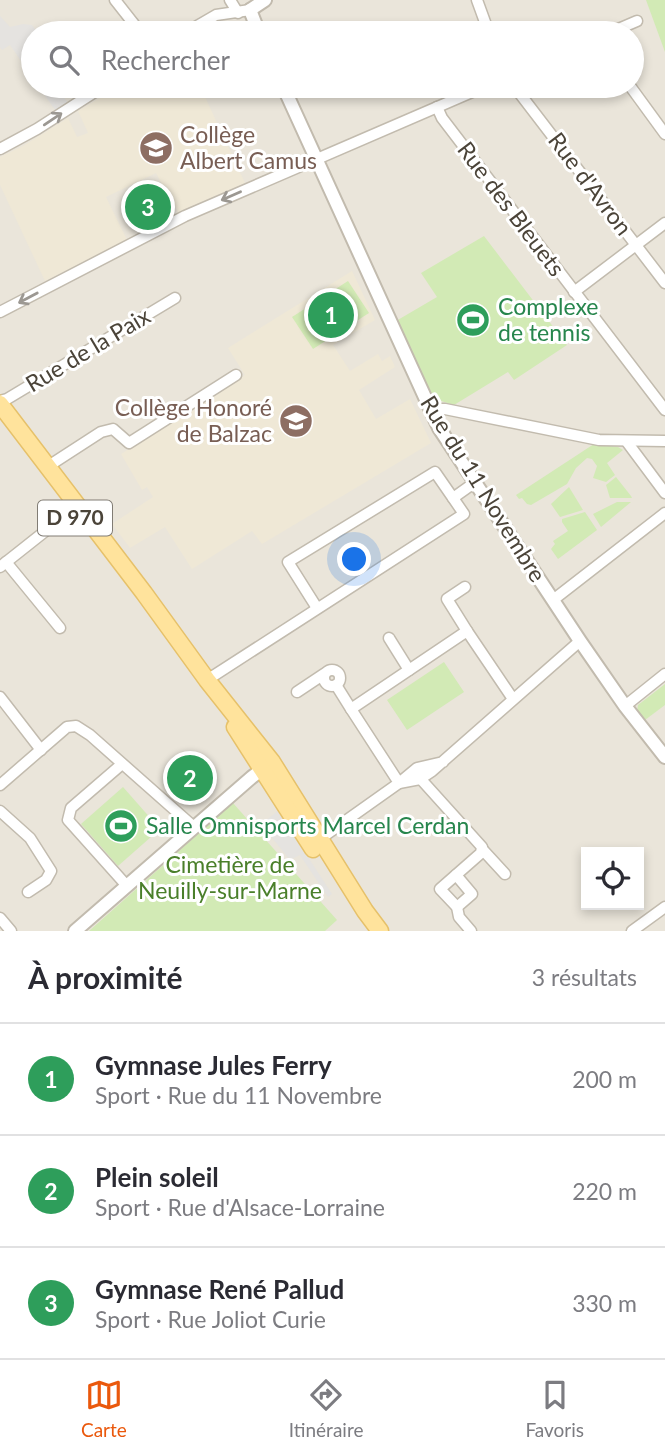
<!DOCTYPE html>
<html lang="fr">
<meta charset="utf-8">
<style>
:root{--surface:#fff;--page:#f7f7f7;--text:#2b2b33;--muted:#7c7c81;--line:#e1e1e2;--accent:#ea580c}
body{margin:0;font-family:Lato,sans-serif;background:var(--page);color:var(--text)}
.controls{position:absolute;right:21px;bottom:21px;display:grid;overflow:hidden;border-radius:0px;box-shadow:0 4px 10px #0003}
.controls button{width:63px;height:63px;display:grid;place-items:center;padding:0;border:0;border-bottom:2px solid var(--line);background:var(--surface);color:var(--text);font:35px sans-serif}
.you{position:absolute;left:355px;top:560px;width:24px;height:24px;margin:-18px;border:5px solid #fff;border-radius:50%;background:#1a73e8;box-shadow:0 0 0 10px #1a73e833}
.badge{display:grid;place-items:center;width:46px;height:46px;border-radius:50%;background:var(--accent);color:#fff;font-size:23px;font-weight:700}
.pin{position:absolute;translate:-50% -50%;border:4px solid #fff;box-shadow:0 2px 7px #0006}
.list{margin:0;padding:0;list-style:none}
h2{display:flex;justify-content:space-between;align-items:center;height:91px;margin:0;padding:0 28px;font-size:30px}
h2 small{font-size:23px;font-weight:400;color:var(--muted)}
.list li{display:grid;grid-template-columns:46px 1fr auto;gap:21px;align-items:center;box-sizing:border-box;height:112px;padding:0 28px;border-top:2px solid var(--line)}
.list b{display:block;font-size:26px;white-space:nowrap}
.list p{margin:0;font-size:23px;white-space:nowrap;color:var(--muted)}
.list em{font-size:23px;font-style:normal;color:var(--muted)}
.icon{flex:none;width:38px;height:38px;fill:none;stroke:currentColor;stroke-width:2;stroke-linecap:round;stroke-linejoin:round}
.map{position:relative;flex:none;width:665px;height:931px;overflow:hidden}
.search{position:absolute;background:var(--surface);box-shadow:0 4px 10px #0003;left:21px;right:21px;top:21px;height:77px;display:flex;align-items:center;gap:18px;box-sizing:border-box;padding:0 24px;border-radius:38px;color:var(--muted);font-size:26px}
.sheet{height:427px;background:var(--surface)}
nav{display:flex;justify-content:space-around;align-items:center;box-sizing:border-box;height:98px;border-top:2px solid var(--line);background:var(--surface);font-size:19px;color:var(--muted)}
nav a{display:grid;justify-items:center;gap:4px}
nav .on{color:var(--accent)}
.map>svg:first-child{display:block}
</style>
<div class="map">
<svg width="665" height="931" viewBox="0 0 665 931">
<rect width="100%" height="100%" fill="#f6f3ec"/>
<path fill="#eae5da" fill-rule="evenodd" d="M0 0H665V931H0ZM33 33H632V86H33ZM586 852H639V905H586Z"/>
<g fill="#efe8d6">
<polygon points="120,86 200,86 245,183 178,212 166,186 163,187 156,173 106,197 127,240 45,281 0,185 0,157 23,146 68,118 77,137 88,133 78,111"/>
<polygon points="352,271 375,320 333,345 350,371 378,354 382,361 390,356 395,367 359,390 376,419 410,399 431,443 262,544 252,531 192,569 165,527 130,548 112,524 153,497 147,487 142,490 121,454 245,375 228,348"/>
</g>
<g fill="#d2eab5">
<polygon points="646,0 665,0 665,52"/>
<polygon points="484,236 567,345 514,380 508,372 454,405 438,400 430,393 396,321 437,297 421,273"/>
<polygon points="348,281 369,313 313,349 292,317"/>
<polygon points="594,444 618,447 623,450 607,463 615,475 606,482 593,478 597,466 592,459 587,458 576,468 567,484 531,505 527,504 522,498 519,499 516,495"/>
<polygon points="616,477 631,496 632,498 610,498 606,485"/>
<polygon points="569,487 583,510 560,517 551,504"/>
<polygon points="617,502 631,502 601,527 593,514"/>
<polygon points="585,512 597,530 558,559 551,549 555,544 553,541 568,531 562,522 562,519"/>
<polygon points="444,662 464,692 407,730 387,700"/>
<polygon points="665,684 665,705 645,720 637,711 638,705"/>
<polygon points="123,787 160,829 118,866 81,824"/>
<polygon points="233,803 337,920 325,931 89,931"/>
</g>
<g fill="#e5e3e0">
<polygon points="0,16 10,27 23,24 32,25 38,33 33,33 33,78 10,45 2,50 0,47"/>
<polygon points="38,86 56,86 68,103 56,111"/>
<polygon points="278,811 332,894 328,897 300,855 290,860 261,824"/>
</g>
<g fill="none" stroke-linecap="round" stroke-linejoin="round">
<g stroke="#c2bbae" stroke-width="13">
<g id="minor">
<polyline points="115,0 141,33"/>
<polyline points="230,0 238,13"/>
<polyline points="477,0 489,33"/>
<polyline points="185,33 216,15 250,10"/>
<polyline points="609,33 637,21"/>
<polyline points="514,86 665,283"/>
<polyline points="630,86 665,134"/>
<polyline points="437,107 442,118 665,410"/>
<polyline points="0,149 37,129 104,86"/>
<polyline points="574,292 665,223"/>
<polyline points="0,312 185,216 486,86"/>
<polyline points="0,401 7,399 175,298"/>
<polyline points="430,409 445,409 599,440 665,441"/>
<polyline points="627,442 665,493"/>
<polyline points="47,467 101,432 113,429 129,443 236,375"/>
<polyline points="6,562 60,628"/>
<polyline points="0,567 77,506"/>
<polyline points="465,587 447,599 467,631"/>
<polyline points="553,600 665,513"/>
<polyline points="317,608 288,562 435,472 453,498"/>
<polyline points="389,638 409,670"/>
<circle cx="332" cy="678" r="8"/>
<polyline points="207,680 464,514 453,498 474,483"/>
<polyline points="336,685 351,709"/>
<polyline points="297,692 324,674"/>
<polyline points="0,697 41,750"/>
<polyline points="625,706 665,674"/>
<polyline points="443,762 417,768 399,783 420,779 432,771 580,641"/>
<polyline points="122,764 71,808 68,820 127,886"/>
<polyline points="418,776 482,847 481,853 440,889 457,907 459,917 471,931"/>
<polyline points="0,785 67,727 76,726 90,735 194,827"/>
<polyline points="0,811 30,838 51,871 46,880 28,892"/>
<polyline points="320,839 399,783 351,709 467,631 513,699"/>
<polyline points="482,849 505,874"/>
<polyline points="456,875 472,894 457,907"/>
<polyline points="0,918 11,931"/>
<polyline points="632,931 665,907"/>
</g>
</g>
<g stroke="#c2bbae" stroke-width="16">
<g id="tertiary">
<polyline points="250,10 259,33"/>
<polyline points="250,10 265,0"/>
<polyline points="283,86 439,428 580,641 625,706 665,757"/>
<polyline points="75,931 252,777 268,765"/>
</g>
</g>
<g stroke="#e6c16a" stroke-width="19">
<g id="primary">
<polyline points="0,404 144,593 207,680 272,762 365,911 380,931"/>
<polyline points="235,727 313,849"/>
</g>
</g>
<use href="#minor" stroke="#fff" stroke-width="10"/>
<use href="#tertiary" stroke="#fff" stroke-width="12"/>
<use href="#primary" stroke="#ffe39c" stroke-width="16"/>
</g>
<defs><path id="oneway-shaft" d="M-6 0H5M1.5-3L5.5 0L1.5 3" fill="none" stroke-width="1.6" stroke-linecap="round" stroke-linejoin="round" transform="scale(1.75)"/></defs>
<g stroke="#9c9892">
<use href="#oneway-shaft" transform="translate(53 119) rotate(-34)"/>
<use href="#oneway-shaft" transform="translate(231 196) rotate(156)"/>
<use href="#oneway-shaft" transform="translate(28 298) rotate(152)"/>
</g>
<defs>
<g id="school-disc" transform="scale(1.75)"><circle r="9.5" fill="#8d6e63" stroke="#fff"/><path d="M0-5L7-2L0 1L-7-2ZM-4 1L0 2.5L4 1V4Q0 6-4 4Z" fill="#fff"/></g>
<g id="stadium-disc" transform="scale(1.75)"><circle r="9.5" fill="#2e9e5b" stroke="#fff"/><path d="M0-5a6.5 5 0 1 0 0 10a6.5 5 0 1 0 0-10ZM-3.5-1.8h7v3.6h-7Z" fill="#fff"/></g>
</defs>
<g fill-rule="evenodd">
<use href="#school-disc" x="156" y="148"/>
<use href="#stadium-disc" x="473" y="320"/>
<use href="#school-disc" x="296" y="421"/>
<use href="#stadium-disc" x="121" y="826"/>
</g>
<g text-anchor="middle" stroke-width="6" stroke-linejoin="round" paint-order="stroke">
<rect fill="#fff" stroke="#817c74" stroke-width="2" x="38" y="500.5" width="74" height="35" rx="5"/>
<g font-size="21" font-weight="bold" fill="#4b4439">
<text x="75" y="525">D 970</text>
</g>
<g font-size="23" fill="#785e54" stroke="#fff" text-anchor="start">
<text x="180" y="143">Collège<tspan x="180" dy="26">Albert Camus</tspan></text>
<text x="272" y="416" text-anchor="end">Collège Honoré<tspan x="272" dy="26">de Balzac</tspan></text>
</g>
<g font-size="23" fill="#4b4439" stroke="#fff">
<text transform="translate(590 184) rotate(53)" y="8">Rue d'Avron</text>
<text transform="translate(511 209) rotate(53)" y="8">Rue des Bleuets</text>
<text transform="translate(88 350) rotate(-31)" y="8">Rue de la Paix</text>
<text transform="translate(483 489) rotate(58)" y="8">Rue du 11 Novembre</text>
</g>
<g font-size="23" fill="#27864d" stroke="#fff" text-anchor="start">
<text x="498" y="315">Complexe<tspan x="498" dy="26">de tennis</tspan></text>
<text x="146" y="834">Salle Omnisports Marcel Cerdan</text>
</g>
<g font-size="23" fill="#4a7f2a" stroke="#fff">
<text x="230" y="873">Cimetière de<tspan x="230" dy="26">Neuilly-sur-Marne</tspan></text>
</g>
</g>
</svg>
<div class="controls">
<button><svg class="icon" aria-label="locate" viewBox="0 0 24 24"><circle cx="12" cy="12" r="6"/><path d="M12 2v4M12 18v4M2 12h4M18 12h4"/></svg></button>
</div>
<div class="you"></div>
<div class="pin badge" style="left:331px;top:315px;background:#2e9e5b">1</div>
<div class="pin badge" style="left:190px;top:778px;background:#2e9e5b">2</div>
<div class="pin badge" style="left:148px;top:207px;background:#2e9e5b">3</div>
<div class="search"><svg class="icon" aria-label="search" viewBox="0 0 24 24"><circle cx="10" cy="10" r="6"/><path d="M15 15l6 6"/></svg>Rechercher</div>
</div>
<section class="sheet">
<h2>À proximité<small>3 résultats</small></h2>
<ul class="list">
<li><span class="badge" style="background:#2e9e5b">1</span><div><b>Gymnase Jules Ferry</b><p>Sport · Rue du 11 Novembre</p></div><em>200 m</em></li>
<li><span class="badge" style="background:#2e9e5b">2</span><div><b>Plein soleil</b><p>Sport · Rue d'Alsace-Lorraine</p></div><em>220 m</em></li>
<li><span class="badge" style="background:#2e9e5b">3</span><div><b>Gymnase René Pallud</b><p>Sport · Rue Joliot Curie</p></div><em>330 m</em></li>
</ul>
</section>
<nav>
<a class="on"><svg class="icon" aria-label="map" viewBox="0 0 24 24"><path d="M3 6l6-2 6 2 6-2v14l-6 2-6-2-6 2zM9 4v14M15 6v14"/></svg>Carte</a>
<a><svg class="icon" aria-label="directions" viewBox="0 0 24 24"><path d="M12 3l9 9-9 9-9-9zM9 14v-3h6M13 9l2 2-2 2"/></svg>Itinéraire</a>
<a><svg class="icon" aria-label="saved" viewBox="0 0 24 24"><path d="M7 4h10v16l-5-4-5 4z"/></svg>Favoris</a>
</nav>
